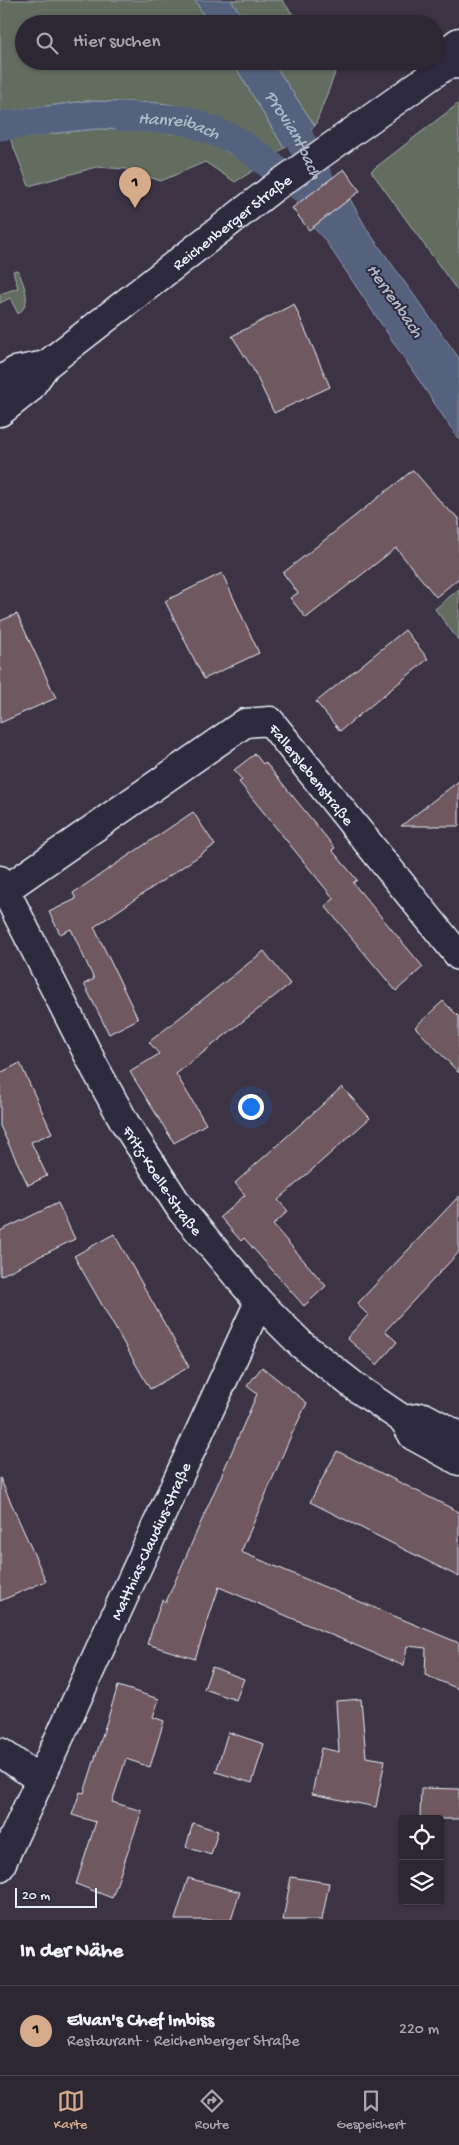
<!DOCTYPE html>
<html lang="de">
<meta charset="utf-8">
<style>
:root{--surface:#2d2633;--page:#352e3b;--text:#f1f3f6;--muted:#a7a5ac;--line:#48434e;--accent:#d6ab8b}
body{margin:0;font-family:"Gochi Hand",sans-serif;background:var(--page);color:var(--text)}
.controls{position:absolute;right:15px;bottom:15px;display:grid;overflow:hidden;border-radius:5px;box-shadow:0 1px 4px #0004}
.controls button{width:45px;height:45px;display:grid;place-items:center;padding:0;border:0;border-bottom:1px solid var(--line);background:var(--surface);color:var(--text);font:25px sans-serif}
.scale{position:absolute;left:15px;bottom:12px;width:82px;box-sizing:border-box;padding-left:5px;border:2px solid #e8f1f8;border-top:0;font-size:14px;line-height:18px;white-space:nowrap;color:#e8f1f8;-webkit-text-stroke:4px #2f2a3d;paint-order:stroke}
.you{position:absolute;left:250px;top:1106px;width:18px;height:18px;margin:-12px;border:4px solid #fff;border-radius:50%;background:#1a73e8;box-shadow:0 0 0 8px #1a73e833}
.badge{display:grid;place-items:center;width:32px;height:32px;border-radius:50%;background:var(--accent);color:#111;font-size:16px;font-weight:700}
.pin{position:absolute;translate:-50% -41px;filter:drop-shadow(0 1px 2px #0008)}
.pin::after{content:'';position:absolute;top:26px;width:18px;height:15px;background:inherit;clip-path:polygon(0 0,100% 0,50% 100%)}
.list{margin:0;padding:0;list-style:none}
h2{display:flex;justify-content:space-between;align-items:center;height:65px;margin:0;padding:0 20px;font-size:21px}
h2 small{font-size:16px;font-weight:400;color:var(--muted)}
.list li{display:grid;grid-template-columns:32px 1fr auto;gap:15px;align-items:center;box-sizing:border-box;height:90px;padding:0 20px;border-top:1px solid var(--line)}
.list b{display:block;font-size:19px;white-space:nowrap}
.list p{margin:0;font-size:16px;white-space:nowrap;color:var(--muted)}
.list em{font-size:16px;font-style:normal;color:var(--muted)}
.icon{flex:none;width:28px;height:28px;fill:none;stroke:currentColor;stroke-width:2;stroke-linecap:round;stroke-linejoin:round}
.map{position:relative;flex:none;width:459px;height:1920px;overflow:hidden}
.search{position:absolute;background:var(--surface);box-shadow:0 1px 4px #0004;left:15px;right:15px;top:15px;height:55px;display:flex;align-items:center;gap:12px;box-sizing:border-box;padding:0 18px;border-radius:28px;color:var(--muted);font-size:19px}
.sheet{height:155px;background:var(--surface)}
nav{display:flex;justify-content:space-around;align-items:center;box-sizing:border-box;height:70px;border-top:1px solid var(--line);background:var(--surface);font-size:14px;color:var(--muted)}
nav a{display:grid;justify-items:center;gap:2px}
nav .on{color:var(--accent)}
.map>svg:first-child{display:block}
</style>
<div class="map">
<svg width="459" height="1920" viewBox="0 0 459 1920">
<rect width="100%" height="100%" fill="#3c3344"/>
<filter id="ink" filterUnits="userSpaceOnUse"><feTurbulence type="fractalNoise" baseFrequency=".02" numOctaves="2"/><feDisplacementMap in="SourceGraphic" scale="10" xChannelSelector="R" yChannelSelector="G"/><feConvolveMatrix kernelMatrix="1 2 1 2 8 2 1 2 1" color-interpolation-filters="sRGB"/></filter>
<g filter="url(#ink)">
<g fill="#626d61" stroke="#a5afac">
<polygon points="0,0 195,0 209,24 24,24 24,61 232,61 284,148 275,155 243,130 186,107 160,103 86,101 1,112"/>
<polygon points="231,0 282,0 300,24 247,24"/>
<polygon points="272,61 327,61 335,73 315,126"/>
<polygon points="459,103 459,293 371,171"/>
<polygon points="96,129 158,130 171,134 184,133 219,147 256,169 235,182 205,162 161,181 126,169 96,167 29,186 10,138"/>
<path d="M17 270 19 272C24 287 33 302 18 314L10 298 0 303V294L18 288 13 271Z"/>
<polygon points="459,589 459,641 435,609"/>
</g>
<g fill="#55627e" stroke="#909baf">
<polygon points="195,0 231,0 247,24 209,24"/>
<polygon points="232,61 272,61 315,126 284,148"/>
<polygon points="86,101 160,103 158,130 96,129 10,138 1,112"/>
<polygon points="186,107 243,130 275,155 256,169 219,147 184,133"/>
<polygon points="350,199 368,231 459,358 459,440 325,240 313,227"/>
</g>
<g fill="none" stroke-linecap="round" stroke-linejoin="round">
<g stroke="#55627e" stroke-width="29">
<path id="s1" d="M250 61 299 137 334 211 340 220"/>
<path id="s2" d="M120 116 185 120 234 139 308 192"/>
<polyline points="0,126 44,121"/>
</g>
</g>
<g fill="#6f5861" stroke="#e8f1f8">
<polygon points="344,169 360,191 309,230 292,208"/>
<polygon points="294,304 330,387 274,413 253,369 232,336"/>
<polygon points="413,470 446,508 459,518 459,578 436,597 396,548 306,618 290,598 298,593 283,573"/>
<polygon points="222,573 259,653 204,679 165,601"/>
<polygon points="17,614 56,698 0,723 0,621"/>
<polygon points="405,630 428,659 340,731 316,702"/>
<polygon points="255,754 263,764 265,762 335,848 332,850 357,880 353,883 423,967 396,991 325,906 334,899 239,782 242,780 234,770"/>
<polygon points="459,781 459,826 401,826 434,800"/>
<polygon points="193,812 215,845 94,927 138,1019 109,1034 84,984 94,979 71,929 60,934 49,912 76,899 73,893"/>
<polygon points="264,951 290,984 176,1074 206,1124 174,1143 130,1072 159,1054 149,1042"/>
<polygon points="443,1001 459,1017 459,1073 415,1027"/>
<polygon points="20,1063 52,1133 31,1142 47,1176 28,1185 0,1126 0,1073"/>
<polygon points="342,1087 370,1118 278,1200 288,1211 273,1225 326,1286 304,1306 244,1238 241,1241 220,1217 245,1195 235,1183"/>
<polygon points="459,1196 459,1252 385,1331 397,1342 377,1365 347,1338 368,1315 357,1304"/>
<polygon points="58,1203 75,1239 0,1276 0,1231"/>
<polygon points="114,1234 189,1367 150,1389 74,1256"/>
<polygon points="262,1367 307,1403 290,1438 241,1552 459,1643 459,1689 425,1675 426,1648 407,1646 404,1666 219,1587 195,1659 147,1644 162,1600 166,1602 257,1394 247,1386"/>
<polygon points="337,1451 459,1512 459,1577 310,1502"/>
<polygon points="0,1478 46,1581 0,1601"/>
<polygon points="212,1667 244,1679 236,1700 204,1689"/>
<polygon points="118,1686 159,1699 153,1717 164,1721 150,1767 126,1759 112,1802 142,1811 112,1898 76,1884 96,1822 72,1815 80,1792 84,1793"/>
<polygon points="361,1699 366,1757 385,1760 376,1807 312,1794 321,1748 339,1752 336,1701"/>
<polygon points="228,1732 264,1744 252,1783 216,1772"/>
<polygon points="421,1788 459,1789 459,1819 420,1819"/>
<polygon points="193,1823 218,1831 211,1855 186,1847"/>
<polygon points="291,1877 329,1883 322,1920 283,1920"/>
<polygon points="188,1878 240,1892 231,1920 175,1920"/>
</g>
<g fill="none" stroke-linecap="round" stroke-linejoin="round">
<g stroke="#e8f1f8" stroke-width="31">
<g id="minor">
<polyline points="446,65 451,48 459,42"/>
<polyline points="0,382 15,371 46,365"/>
<path id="s3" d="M0 412 29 389 46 365 272 189 446 65 459 64"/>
<path id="s4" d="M0 880 95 1068 125 1123 182 1211 259 1302 302 1345 357 1388 404 1420 413 1436 459 1461"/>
<path id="s5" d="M5 890 245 723 270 721 459 956"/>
<polyline points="404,1420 424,1417 459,1436"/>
<polyline points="0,1752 39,1779"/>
<path id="s6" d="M0 1867 259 1302"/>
</g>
</g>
<use href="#minor" stroke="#2f2a3d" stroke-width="28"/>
</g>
</g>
<g text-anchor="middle" stroke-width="4" stroke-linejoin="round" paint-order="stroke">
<g font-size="16" fill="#e8f1f8" stroke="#2f2a3d">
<text dy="6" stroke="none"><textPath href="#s3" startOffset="301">Reichenberger Straße</textPath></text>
<text dy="6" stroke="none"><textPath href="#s5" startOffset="385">Fallerslebenstraße</textPath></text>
<text dy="6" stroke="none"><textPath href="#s4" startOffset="342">Fritz-Koelle-Straße</textPath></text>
<text dy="6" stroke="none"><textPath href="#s6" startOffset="359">Matthias-Claudius-Straße</textPath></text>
</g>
<g font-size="18" font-style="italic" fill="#adb8c7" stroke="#2f2a3d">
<text dy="6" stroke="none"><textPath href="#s2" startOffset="60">Hanreibach</textPath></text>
<text dy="6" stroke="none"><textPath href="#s1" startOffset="86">Proviantbach</textPath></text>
<text transform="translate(396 300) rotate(55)" y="6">Herrenbach</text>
</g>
</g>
</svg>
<div class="controls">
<button><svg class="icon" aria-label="locate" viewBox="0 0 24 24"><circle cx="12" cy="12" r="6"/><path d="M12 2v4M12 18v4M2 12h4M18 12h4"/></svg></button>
<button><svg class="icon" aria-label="layers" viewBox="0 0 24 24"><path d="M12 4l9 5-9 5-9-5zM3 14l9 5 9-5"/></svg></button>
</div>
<div class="scale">20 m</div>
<div class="you"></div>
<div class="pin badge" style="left:135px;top:208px">1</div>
<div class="search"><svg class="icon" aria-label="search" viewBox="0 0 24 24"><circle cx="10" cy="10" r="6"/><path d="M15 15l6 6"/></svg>Hier suchen</div>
</div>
<section class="sheet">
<h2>In der Nähe<small></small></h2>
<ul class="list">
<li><span class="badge">1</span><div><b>Elvan's Chef Imbiss</b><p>Restaurant · Reichenberger Straße</p></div><em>220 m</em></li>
</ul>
</section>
<nav>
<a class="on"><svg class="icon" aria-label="map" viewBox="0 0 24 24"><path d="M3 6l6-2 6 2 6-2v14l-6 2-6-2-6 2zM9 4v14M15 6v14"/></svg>Karte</a>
<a><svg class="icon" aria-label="directions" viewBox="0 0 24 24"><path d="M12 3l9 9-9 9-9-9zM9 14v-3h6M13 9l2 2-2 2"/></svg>Route</a>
<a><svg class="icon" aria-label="saved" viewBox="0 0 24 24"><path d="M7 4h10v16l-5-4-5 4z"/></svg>Gespeichert</a>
</nav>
